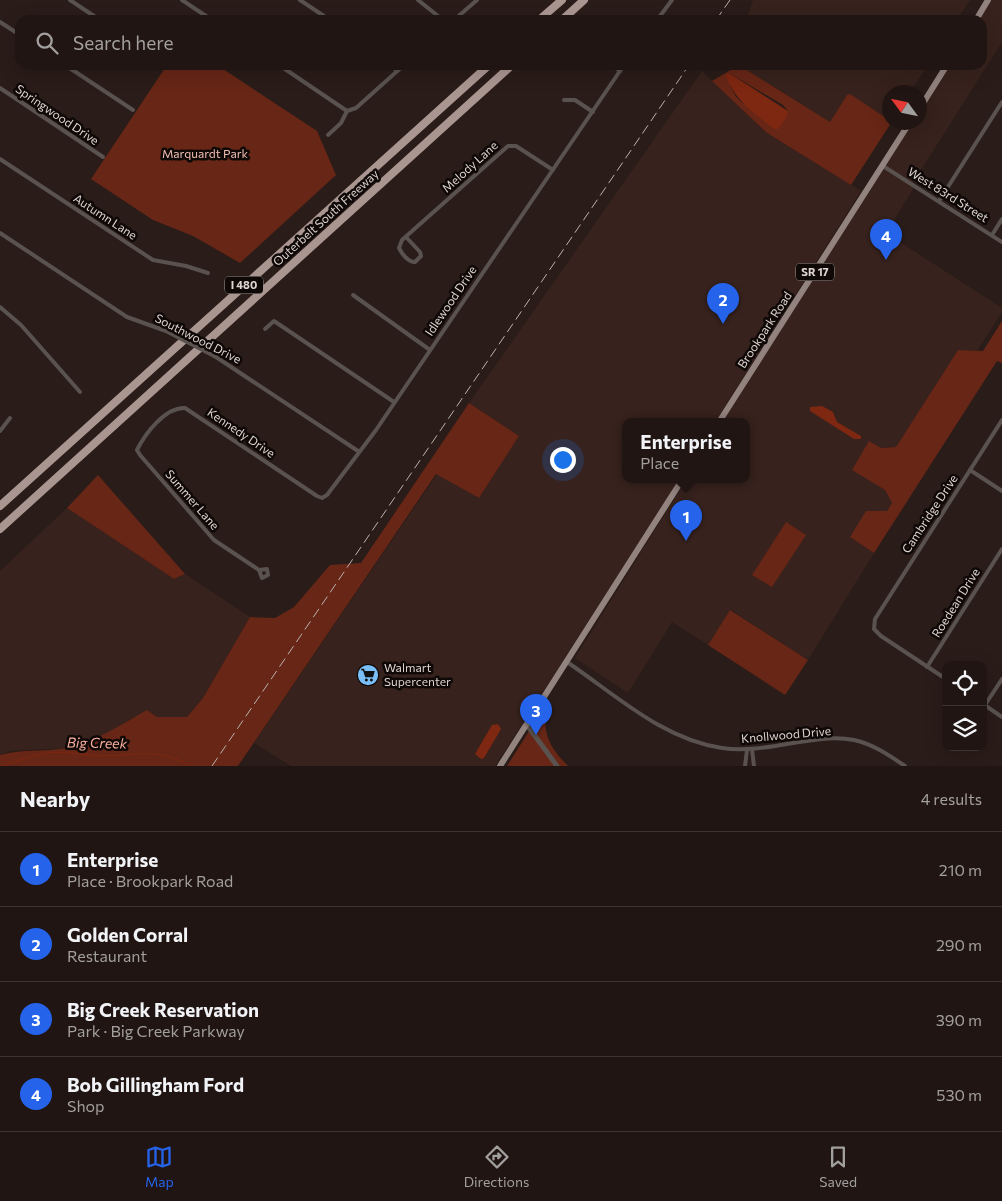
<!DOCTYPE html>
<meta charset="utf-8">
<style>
:root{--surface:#201512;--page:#2d2220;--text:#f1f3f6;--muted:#a29f9f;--line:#3d3432;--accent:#2563eb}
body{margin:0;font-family:Commissioner,sans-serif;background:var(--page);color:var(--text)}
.controls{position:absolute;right:15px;bottom:15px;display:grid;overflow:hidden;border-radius:10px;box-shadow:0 5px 20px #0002}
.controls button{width:45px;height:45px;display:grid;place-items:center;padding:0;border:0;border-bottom:1px solid var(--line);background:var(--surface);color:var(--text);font:25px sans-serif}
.compass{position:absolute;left:882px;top:85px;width:45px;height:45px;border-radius:50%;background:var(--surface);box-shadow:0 5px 20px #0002;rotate:303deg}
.you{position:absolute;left:562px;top:459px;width:18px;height:18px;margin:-12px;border:4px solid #fff;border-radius:50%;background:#1a73e8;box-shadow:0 0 0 8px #1a73e833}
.badge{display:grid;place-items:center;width:32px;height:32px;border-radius:50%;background:var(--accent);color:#fff;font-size:16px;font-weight:700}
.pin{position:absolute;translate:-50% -41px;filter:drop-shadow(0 1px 2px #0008)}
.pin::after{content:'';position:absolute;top:26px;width:18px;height:15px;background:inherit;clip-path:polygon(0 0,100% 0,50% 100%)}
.popup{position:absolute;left:622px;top:418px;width:128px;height:65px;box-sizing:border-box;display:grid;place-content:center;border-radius:10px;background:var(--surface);filter:drop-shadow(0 1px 4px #0005);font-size:16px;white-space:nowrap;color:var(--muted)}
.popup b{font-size:19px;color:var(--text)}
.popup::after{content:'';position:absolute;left:50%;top:100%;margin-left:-10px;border:10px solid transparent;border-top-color:var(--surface)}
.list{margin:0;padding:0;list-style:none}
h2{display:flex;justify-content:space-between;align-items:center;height:65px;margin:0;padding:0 20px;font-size:21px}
h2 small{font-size:16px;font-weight:400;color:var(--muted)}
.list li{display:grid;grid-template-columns:32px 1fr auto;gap:15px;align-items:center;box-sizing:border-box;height:75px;padding:0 20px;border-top:1px solid var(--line)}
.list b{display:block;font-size:19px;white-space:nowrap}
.list p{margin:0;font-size:16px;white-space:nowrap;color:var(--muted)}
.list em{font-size:16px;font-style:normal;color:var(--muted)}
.icon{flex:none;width:28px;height:28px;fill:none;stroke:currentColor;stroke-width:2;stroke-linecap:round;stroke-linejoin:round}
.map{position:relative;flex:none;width:1002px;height:766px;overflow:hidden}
.search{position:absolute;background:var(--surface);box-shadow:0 5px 20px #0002;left:15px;right:15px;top:15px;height:55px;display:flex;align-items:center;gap:12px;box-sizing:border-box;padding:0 18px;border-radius:15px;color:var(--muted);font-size:19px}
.sheet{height:365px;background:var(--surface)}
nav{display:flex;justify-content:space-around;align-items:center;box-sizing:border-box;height:70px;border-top:1px solid var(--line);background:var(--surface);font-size:14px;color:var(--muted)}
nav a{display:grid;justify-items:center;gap:2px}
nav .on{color:var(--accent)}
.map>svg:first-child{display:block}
</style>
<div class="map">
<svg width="1002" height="766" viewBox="0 0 1002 766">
<rect width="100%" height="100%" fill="#2a1c18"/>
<g fill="#37221d">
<polygon points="753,0 970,0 957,20 746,20"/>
<polygon points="991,0 1002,0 1002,42 912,184 915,186 886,233 1002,308 1002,312 977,351 958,350 896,447 881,448 852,469 885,490 892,503 887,511 851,537 874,553 808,660 731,610 708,645 672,622 628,693 575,658 686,480 746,480 746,422 722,422 913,123 920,122 920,113 950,65 982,65 982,20 979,20"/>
<polygon points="739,65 928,65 910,92 890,92 889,114 887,118 847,95 830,122"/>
<polygon points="702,71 767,133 861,191 715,422 626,422 626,480 679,480 495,766 291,766 254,743 437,474 479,498 519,436 469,403"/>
<polygon points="67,508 174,579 185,574 250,617 203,698 187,717 157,717 147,710 100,737 68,748 10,751 0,755 0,571"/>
</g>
<g fill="#672616" fill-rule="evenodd">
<polygon points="167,65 217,65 317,131 336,175 240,263 193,236 153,220 91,179"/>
<path d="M739 65 830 122 847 95 850 94 886 118 889 114 891 123 851 185 767 133 712 81ZM729 73 783 105 788 111C756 109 736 112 727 75Z"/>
<polygon points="1002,321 1002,363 997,361 874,553 850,537 866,511 887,511 892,503 885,490 852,470 869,441 881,448 896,447 958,350 983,351"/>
<path d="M469 403 519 436 479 498 436 474 238 766H0V755C23 748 47 753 70 747 98 740 122 724 147 710L157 717H187L203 698 250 617 275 618 294 607 330 565 361 563Z"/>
<polygon points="98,475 185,574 174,579 67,508"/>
<polygon points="786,522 806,535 772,587 752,575"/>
<polygon points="730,610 808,660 785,695 708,645"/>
<path d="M547 703 550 705C538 729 551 749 568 766H507Z"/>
</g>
<g fill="#7e2711">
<path d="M729 73 788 111 786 118 778 129H774C755 114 733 99 726 75Z"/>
<polygon points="822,406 833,412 837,422 861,436 861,439 854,439 810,411 810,407"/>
<polygon points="498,724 501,729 484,758 481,759 475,754 492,725"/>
</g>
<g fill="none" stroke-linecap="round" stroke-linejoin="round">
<path stroke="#7e2711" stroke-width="1" d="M3 766C17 761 33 755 47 753 62 751 75 754 89 755 129 759 154 744 191 766"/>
<g stroke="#59524f" stroke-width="4">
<polyline points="70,0 100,20"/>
<polyline points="182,0 212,20"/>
<polyline points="300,0 330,20"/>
<polyline points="418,0 443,20"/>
<polyline points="454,20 477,0"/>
<polyline points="657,20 672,0"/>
<polyline points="0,22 20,35"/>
<polyline points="65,65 133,110"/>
<polyline points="279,65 347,111"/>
<polyline points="391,65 397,71"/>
<polyline points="612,65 620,71"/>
<polyline points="0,88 103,157"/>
<polyline points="564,100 575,100 593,112"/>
<polyline points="328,135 341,123 347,111 356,108 404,65"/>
<polyline points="0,159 153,260 186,266 208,273"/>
<polyline points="883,166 1002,242"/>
<polyline points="939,201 1002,102"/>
<polyline points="0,233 127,317 166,331"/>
<polyline points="992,235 1002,219"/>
<path d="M406 237 420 252 421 256 415 262C408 262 402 254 399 248L402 240 508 146H516L553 170"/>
<polyline points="353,295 430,350"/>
<polyline points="0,307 21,325 80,392"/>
<polyline points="265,329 274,321 394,402"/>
<polyline points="216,357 358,451"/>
<polyline points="0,431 10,418"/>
<polyline points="970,470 1002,491"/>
<path d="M259 570 262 578 268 575 267 569 259 570 214 540 140 455 137 450C145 434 165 407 185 408L317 496 322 498 327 495 376 430 624 65"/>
<path d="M567 662C616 695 662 739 722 748 765 755 814 732 854 740 873 744 890 756 905 766"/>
<polyline points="927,667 1002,549"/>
<polyline points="946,679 881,636 874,629 875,619 1002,420"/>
<polyline points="983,704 1002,717"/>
<polyline points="985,705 1002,679"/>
<polyline points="752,749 754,766"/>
<polyline points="745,766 747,750"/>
</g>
<polyline stroke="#59524f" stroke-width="5" points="527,725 557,766"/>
<g stroke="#93837f" stroke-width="6">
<polyline points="976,20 988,0"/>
<polyline points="920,108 947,65"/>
<polyline points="719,422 910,122"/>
<polyline points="500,766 682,480"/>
</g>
<g stroke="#aa9691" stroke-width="8">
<polyline points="539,20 562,0"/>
<polyline points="562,20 584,0"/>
<polyline points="0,506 489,65"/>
<polyline points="0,529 512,65"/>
</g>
<g stroke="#bbb0ad" stroke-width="1" stroke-dasharray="10 5" stroke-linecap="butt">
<polyline points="716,20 730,0"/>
<polyline points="212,766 689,65"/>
</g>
<polyline stroke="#59524f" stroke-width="4" points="166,331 216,357"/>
</g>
<defs>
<g id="supermarket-disc" transform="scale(1.125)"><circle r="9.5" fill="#7abff8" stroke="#0e0807"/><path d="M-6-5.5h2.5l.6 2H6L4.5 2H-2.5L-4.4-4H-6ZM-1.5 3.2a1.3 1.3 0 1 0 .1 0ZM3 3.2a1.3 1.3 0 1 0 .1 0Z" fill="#111"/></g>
</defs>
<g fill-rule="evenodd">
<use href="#supermarket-disc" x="368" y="675"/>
</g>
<g text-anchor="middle" stroke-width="5" stroke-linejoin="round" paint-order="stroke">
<g fill="#0e0807" stroke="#a09895" stroke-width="1">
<rect x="796" y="263.5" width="38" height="17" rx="4"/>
<rect x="225" y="276.5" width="38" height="17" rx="4"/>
</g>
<g font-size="11" font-weight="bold" fill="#dfd5d2">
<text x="815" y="276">SR 17</text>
<text x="244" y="289">I 480</text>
</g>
<g font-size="12" fill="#dfd5d2" stroke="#0e0807">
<text transform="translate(57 115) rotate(34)" y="4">Springwood Drive</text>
<text transform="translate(470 167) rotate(-42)" y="4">Melody Lane</text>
<text transform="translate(948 195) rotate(32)" y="4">West 83rd Street</text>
<text transform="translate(105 217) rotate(33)" y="4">Autumn Lane</text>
<text transform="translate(326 218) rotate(-42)" y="4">Outerbelt South Freeway</text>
<text transform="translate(451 301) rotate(-56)" y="4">Idlewood Drive</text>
<text transform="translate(765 330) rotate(-57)" y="4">Brookpark Road</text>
<text transform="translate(198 339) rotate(27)" y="4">Southwood Drive</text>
<text transform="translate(241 433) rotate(34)" y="4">Kennedy Drive</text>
<text transform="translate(192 500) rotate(49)" y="4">Summer Lane</text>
<text transform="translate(930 514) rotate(-57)" y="4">Cambridge Drive</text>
<text transform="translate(956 603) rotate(-58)" y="4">Roedean Drive</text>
<text transform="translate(786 735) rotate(-5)" y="4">Knollwood Drive</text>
</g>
<g font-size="12" fill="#f2bfb2" stroke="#0e0807">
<text x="205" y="158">Marquardt Park</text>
</g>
<g font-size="12" fill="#dfd5d2" stroke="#0e0807" text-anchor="start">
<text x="384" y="672">Walmart<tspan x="384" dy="14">Supercenter</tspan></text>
</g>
<g font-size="14" font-style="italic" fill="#faaf9c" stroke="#0e0807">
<text transform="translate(97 743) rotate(1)" y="5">Big Creek</text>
</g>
</g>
</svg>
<div class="controls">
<button><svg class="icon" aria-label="locate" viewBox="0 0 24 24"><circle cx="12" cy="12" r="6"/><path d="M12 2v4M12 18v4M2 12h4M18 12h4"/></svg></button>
<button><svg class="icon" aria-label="layers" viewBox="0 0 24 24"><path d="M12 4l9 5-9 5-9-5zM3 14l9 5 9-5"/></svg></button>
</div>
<svg class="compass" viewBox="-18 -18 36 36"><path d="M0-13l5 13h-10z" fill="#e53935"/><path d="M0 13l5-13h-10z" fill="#a29f9f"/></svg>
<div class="you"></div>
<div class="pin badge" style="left:686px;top:541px">1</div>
<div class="popup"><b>Enterprise</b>Place</div>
<div class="pin badge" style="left:723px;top:324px">2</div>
<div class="pin badge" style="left:536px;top:735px">3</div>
<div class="pin badge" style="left:886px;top:260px">4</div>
<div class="search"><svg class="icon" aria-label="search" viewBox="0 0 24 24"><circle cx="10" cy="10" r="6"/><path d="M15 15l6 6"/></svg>Search here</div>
</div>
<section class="sheet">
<h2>Nearby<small>4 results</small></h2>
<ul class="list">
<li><span class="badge">1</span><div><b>Enterprise</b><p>Place · Brookpark Road</p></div><em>210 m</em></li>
<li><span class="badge">2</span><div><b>Golden Corral</b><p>Restaurant</p></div><em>290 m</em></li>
<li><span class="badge">3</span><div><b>Big Creek Reservation</b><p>Park · Big Creek Parkway</p></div><em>390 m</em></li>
<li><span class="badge">4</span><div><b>Bob Gillingham Ford</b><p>Shop</p></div><em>530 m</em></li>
</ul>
</section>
<nav>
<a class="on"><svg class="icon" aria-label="map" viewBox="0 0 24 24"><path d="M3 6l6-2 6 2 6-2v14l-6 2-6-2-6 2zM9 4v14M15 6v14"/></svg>Map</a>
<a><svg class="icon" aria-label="directions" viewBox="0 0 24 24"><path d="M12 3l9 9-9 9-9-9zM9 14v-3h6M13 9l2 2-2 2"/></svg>Directions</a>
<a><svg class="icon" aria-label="saved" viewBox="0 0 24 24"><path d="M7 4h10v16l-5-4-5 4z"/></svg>Saved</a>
</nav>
